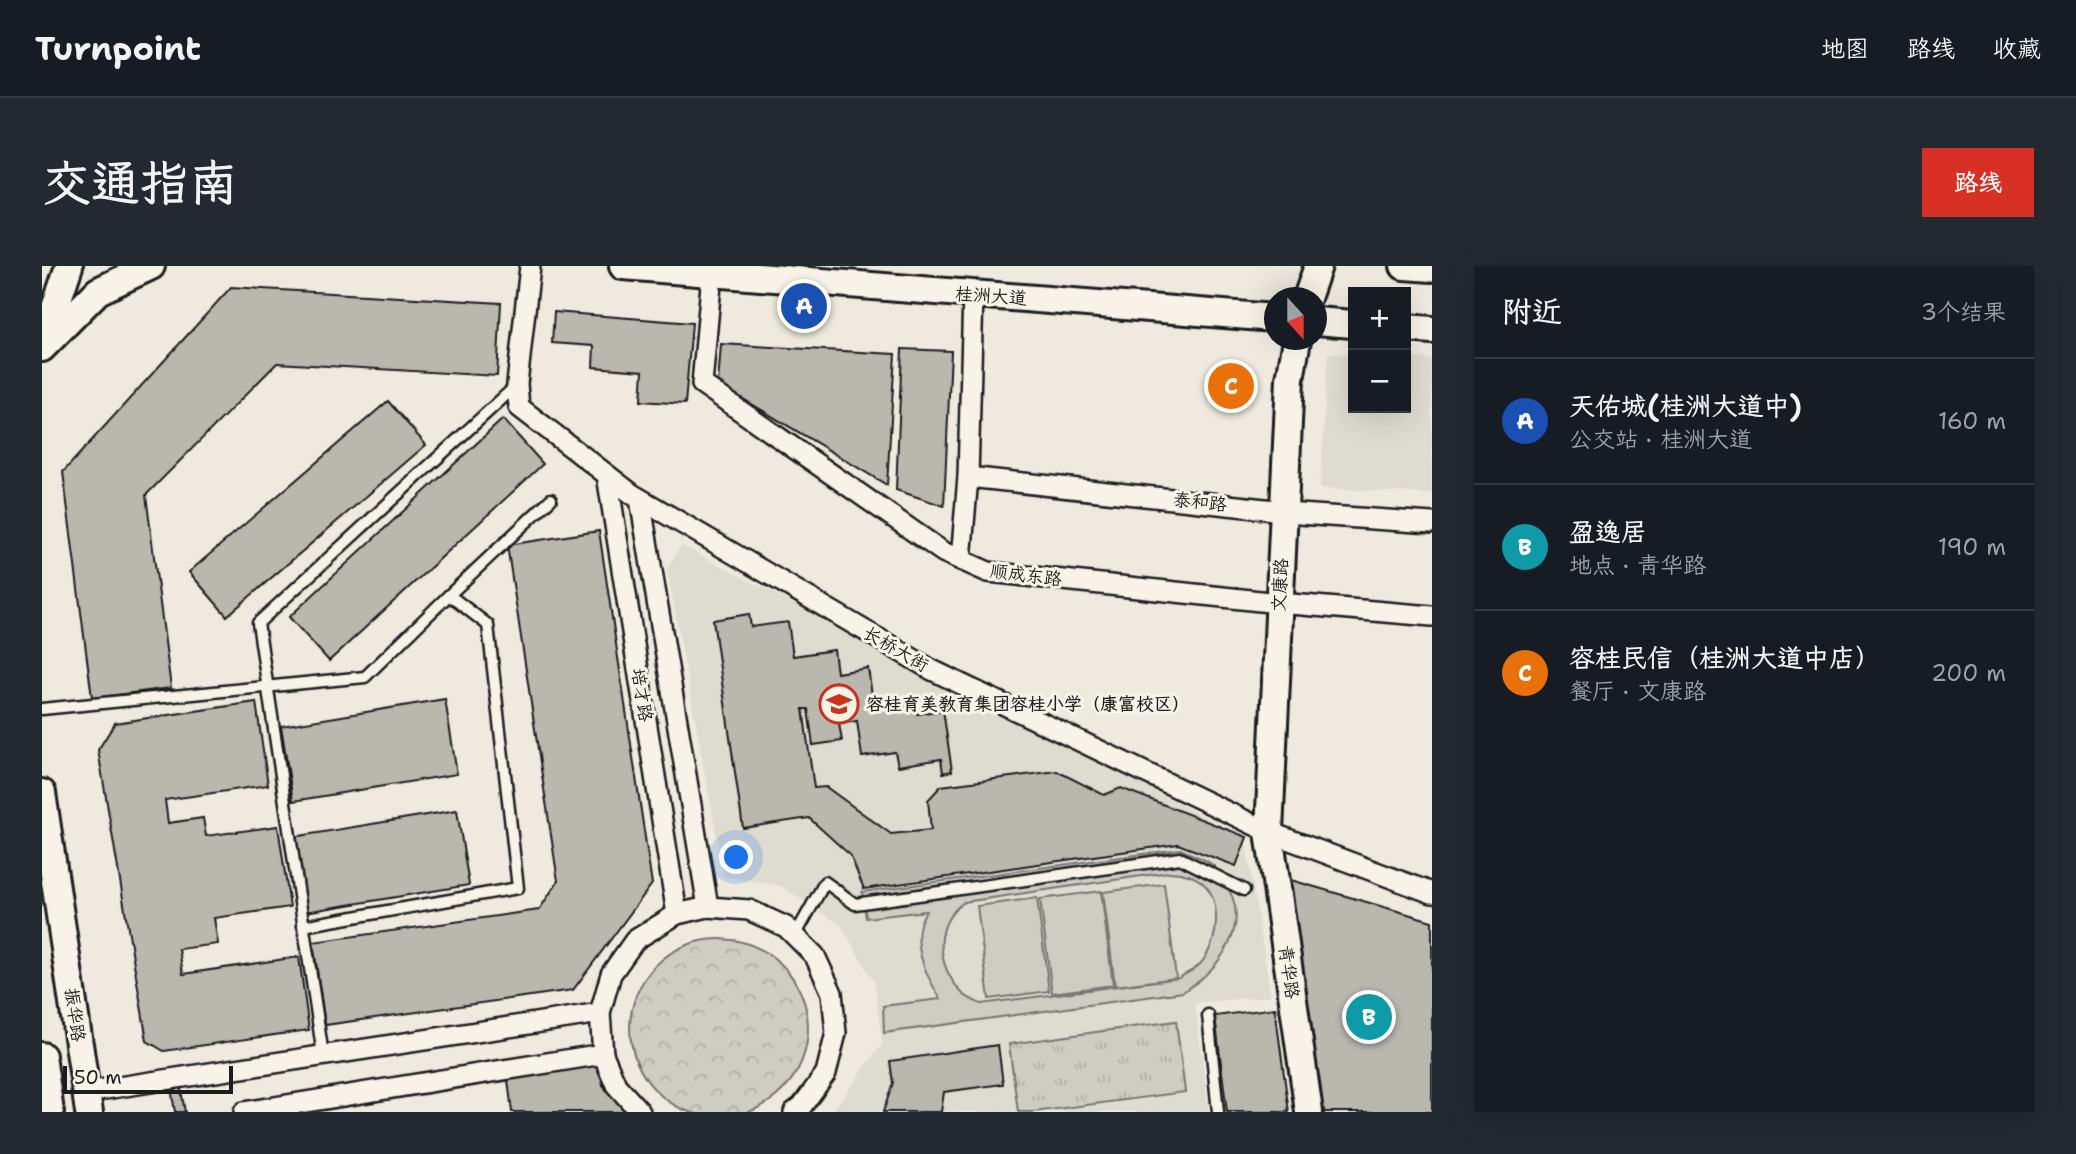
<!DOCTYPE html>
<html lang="zh">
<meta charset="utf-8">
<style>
:root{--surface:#171b24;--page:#242831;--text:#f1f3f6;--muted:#9ea1a6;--line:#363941;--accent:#d93025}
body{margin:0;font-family:"Shantell Sans","LXGW WenKai TC",sans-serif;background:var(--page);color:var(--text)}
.controls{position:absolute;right:21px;top:21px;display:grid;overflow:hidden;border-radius:0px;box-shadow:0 7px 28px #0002}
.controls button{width:63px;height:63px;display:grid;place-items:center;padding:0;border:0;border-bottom:2px solid var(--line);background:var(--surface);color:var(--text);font:35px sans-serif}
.compass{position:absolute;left:1222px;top:21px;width:63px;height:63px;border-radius:50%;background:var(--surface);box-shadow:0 7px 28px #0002;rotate:159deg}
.scale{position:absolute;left:21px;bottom:18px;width:170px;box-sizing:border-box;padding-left:7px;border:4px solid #1c1c1c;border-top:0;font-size:19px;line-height:24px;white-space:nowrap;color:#1c1c1c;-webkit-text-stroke:5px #f7f3e8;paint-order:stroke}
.you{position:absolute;left:695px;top:592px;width:24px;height:24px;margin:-18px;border:5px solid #fff;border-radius:50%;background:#1a73e8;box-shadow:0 0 0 10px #1a73e833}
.badge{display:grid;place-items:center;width:46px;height:46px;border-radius:50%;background:var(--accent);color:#fff;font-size:23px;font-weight:700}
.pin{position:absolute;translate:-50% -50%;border:4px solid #fff;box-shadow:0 2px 7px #0006}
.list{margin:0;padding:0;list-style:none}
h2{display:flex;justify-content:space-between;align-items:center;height:91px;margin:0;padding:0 28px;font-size:30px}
h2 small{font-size:23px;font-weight:400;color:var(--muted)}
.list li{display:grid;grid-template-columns:46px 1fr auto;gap:21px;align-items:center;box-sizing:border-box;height:126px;padding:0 28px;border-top:2px solid var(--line)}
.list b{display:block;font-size:26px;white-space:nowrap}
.list p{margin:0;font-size:23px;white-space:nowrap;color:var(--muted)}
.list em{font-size:23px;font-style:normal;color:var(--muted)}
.map{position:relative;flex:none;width:1390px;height:846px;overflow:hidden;border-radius:0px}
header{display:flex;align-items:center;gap:42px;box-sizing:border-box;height:98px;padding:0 35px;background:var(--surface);border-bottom:2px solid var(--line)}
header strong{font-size:33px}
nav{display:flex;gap:38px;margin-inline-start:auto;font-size:24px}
.intro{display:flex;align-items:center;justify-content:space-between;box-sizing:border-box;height:168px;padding:0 42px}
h1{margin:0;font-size:49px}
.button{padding:18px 32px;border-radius:0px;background:var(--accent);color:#fff;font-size:24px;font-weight:700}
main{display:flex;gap:42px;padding:0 42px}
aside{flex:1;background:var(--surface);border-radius:0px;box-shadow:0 7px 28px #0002}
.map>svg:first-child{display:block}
</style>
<header>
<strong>Turnpoint</strong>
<nav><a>地图</a><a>路线</a><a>收藏</a></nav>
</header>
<div class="intro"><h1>交通指南</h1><a class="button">路线</a></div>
<main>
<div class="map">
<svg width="1390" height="846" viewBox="0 0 1390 846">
<defs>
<pattern id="grass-tufts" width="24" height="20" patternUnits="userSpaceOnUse" patternTransform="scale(1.75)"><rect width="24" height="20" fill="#cfccc3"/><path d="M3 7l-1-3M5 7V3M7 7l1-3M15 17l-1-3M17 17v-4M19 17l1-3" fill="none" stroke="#b1afa7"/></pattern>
<pattern id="forest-crowns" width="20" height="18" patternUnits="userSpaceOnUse" patternTransform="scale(1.75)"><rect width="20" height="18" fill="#cfccc3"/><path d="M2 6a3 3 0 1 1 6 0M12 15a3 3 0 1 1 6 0" fill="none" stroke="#b1afa7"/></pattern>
</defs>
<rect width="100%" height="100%" fill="#eeeae0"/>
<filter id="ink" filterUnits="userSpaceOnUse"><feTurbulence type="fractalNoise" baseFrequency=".0143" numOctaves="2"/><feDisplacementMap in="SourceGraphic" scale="14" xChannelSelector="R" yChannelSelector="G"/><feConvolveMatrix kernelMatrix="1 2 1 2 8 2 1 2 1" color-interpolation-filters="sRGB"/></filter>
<g filter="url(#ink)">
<g fill="#dedbd1">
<polygon points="1286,87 1311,88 1311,142 1364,142 1364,91 1390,93 1390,228 1278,222"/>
<polygon points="639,279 1203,572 1229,730 1153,737 1167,846 790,846 840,778 833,718 799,659 739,620 682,610 625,303"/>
</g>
<polygon fill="url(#grass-tufts)" stroke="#767470" stroke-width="2" points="1134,755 1143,826 992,846 976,846 967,778"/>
<circle fill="url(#forest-crowns)" stroke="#767470" stroke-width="2" cx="677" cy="762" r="89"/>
<g fill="#cfccc3" stroke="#767470" stroke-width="2" fill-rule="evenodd">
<path d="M1138 583C1148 588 1159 591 1168 597 1174 601 1178 608 1181 614 1213 657 1179 702 1141 726L842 767 841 740 899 733C883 709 866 672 884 645L824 652 820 626ZM1127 606C1165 607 1178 630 1173 666 1171 677 1165 692 1156 700 1150 705 1143 708 1137 712L939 738C933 735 925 732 920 727 895 700 890 659 922 636Z"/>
<polygon points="1122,618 1134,712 1073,720 1061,626"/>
<polygon points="1059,625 1071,719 1010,727 998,633"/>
<polygon points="995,632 1007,725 947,733 935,640"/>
</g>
<g fill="#bab7af" stroke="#1c1c1c" stroke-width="2">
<polygon points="189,21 459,37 455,110 235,97 104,229 129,422 50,432 21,206"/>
<polygon points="512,46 650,57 643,138 599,135 601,105 551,101 552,80 510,77"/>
<polygon points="679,78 853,88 845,219 676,118"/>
<polygon points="860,83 909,85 902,240 854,224"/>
<polygon points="346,135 384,179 185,350 147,306"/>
<polygon points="461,153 501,198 287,395 247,351"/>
<polygon points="557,265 610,618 531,724 283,759 271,676 497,644 516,615 465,279"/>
<polygon points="707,348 709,361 746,356 751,390 792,384 795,407 826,402 831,436 872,430 875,448 901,444 910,505 901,507 899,493 856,500 853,486 820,491 815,455 797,458 800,475 771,479 766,443 761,443 772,522 784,521 849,568 889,564 886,534 899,520 1015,505 1062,529 1079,522 1205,571 1194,600 1136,578 822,623 808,589 767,552 701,562 671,354"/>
<polygon points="403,433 415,508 251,535 239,460"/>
<polygon points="214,436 226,519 123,534 126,557 161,552 164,570 236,560 248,641 172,652 176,678 137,683 141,708 257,691 267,764 122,785 105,775 56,484 73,457"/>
<polygon points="415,544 427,619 263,646 251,571"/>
<polygon points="1242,612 1390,655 1390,846 1278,846"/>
<polygon points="1233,742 1247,846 1185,846 1173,750"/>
<polygon points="956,779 961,818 902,826 899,846 841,846 851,817 848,795"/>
<polygon points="557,792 561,819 589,846 470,846 465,806"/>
<polygon points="135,802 143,846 133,846 126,804"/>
</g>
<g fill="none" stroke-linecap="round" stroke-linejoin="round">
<g stroke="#1c1c1c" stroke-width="15">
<g id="lane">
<polyline points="0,443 323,411 407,329 509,233"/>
<polyline points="261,660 476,622 446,359 407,329"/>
<polyline points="753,670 783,616 813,638 1138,592 1202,624"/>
<polyline points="1166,749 1176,846"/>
<polyline points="281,789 216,357 475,119"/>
</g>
</g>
<g stroke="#1c1c1c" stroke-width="24">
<g id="street">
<polyline points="488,0 475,118 477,141 590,228 890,404 1227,566 1390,627"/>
<polyline points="670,8 660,118 901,286 946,306 1237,337 1390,350"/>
<polyline points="565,209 635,648"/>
<polyline points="926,211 1241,245 1257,248 1390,257"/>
<polyline points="598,233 666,641"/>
<polyline points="919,294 926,211 931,28"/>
<polyline points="44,826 558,747"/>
<polyline points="202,846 561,788"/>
<polyline points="598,846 574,819 561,788 558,747 569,708 593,674 635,648 666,641 707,644 744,661 773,690 790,727 794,767 784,807 760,840 752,846"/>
</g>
</g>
<g stroke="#1c1c1c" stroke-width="32">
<g id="secondary">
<polyline points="581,0 1232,52"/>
<polyline points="1362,0 1390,2"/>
<polyline points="1265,32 1276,0"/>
<polyline points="1274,55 1311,58"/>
<polyline points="1364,62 1390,64"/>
<polyline points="1255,74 1248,113 1227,566 1267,846"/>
<polyline points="2,75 27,0"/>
<polyline points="0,82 56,25 109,0"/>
<polyline points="0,527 47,846"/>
<polyline points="0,790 8,846"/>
</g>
</g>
<use href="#lane" stroke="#f7f3e8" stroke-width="10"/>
<use href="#street" stroke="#f7f3e8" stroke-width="19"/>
<use href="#secondary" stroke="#f7f3e8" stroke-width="26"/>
</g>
</g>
<defs>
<g id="school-ring" transform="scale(2.0125)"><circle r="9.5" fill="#f7f3e8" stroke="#c8321e" stroke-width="1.5"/><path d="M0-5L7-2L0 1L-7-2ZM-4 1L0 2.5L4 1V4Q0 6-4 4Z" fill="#c8321e"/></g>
</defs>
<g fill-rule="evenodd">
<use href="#school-ring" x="797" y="438"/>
</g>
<g text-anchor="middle" stroke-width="6" stroke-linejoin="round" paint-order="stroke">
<g font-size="18" fill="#1c1c1c" stroke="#f7f3e8">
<text transform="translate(949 30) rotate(4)" y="6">桂洲大道</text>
<text transform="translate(1158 236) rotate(6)" y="6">泰和路</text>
<text transform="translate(984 309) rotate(7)" y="6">顺成东路</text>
<text transform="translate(1238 319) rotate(-87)" y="6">文康路</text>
<text transform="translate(854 383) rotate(30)" y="6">长桥大街</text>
<text transform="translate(600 429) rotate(81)" y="6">培才路</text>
<text transform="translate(1247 706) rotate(82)" y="6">青华路</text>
<text transform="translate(33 749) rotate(82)" y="6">振华路</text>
</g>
<g font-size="18" font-weight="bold" fill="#1c1c1c" stroke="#f7f3e8" text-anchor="start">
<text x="824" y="444">容桂育美教育集团容桂小学（康富校区）</text>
</g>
</g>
</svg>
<div class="controls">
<button>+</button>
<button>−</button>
</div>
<svg class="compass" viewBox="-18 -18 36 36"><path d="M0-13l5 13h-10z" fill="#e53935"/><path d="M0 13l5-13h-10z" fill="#9ea1a6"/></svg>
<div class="scale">50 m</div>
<div class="you"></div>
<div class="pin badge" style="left:762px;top:40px;background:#1a4fb4">A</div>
<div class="pin badge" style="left:1327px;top:751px;background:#0f9aa8">B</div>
<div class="pin badge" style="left:1189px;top:120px;background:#e8710a">C</div>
</div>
<aside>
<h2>附近<small>3个结果</small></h2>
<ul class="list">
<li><span class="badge" style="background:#1a4fb4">A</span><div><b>天佑城(桂洲大道中)</b><p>公交站 · 桂洲大道</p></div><em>160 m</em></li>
<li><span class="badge" style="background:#0f9aa8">B</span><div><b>盈逸居</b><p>地点 · 青华路</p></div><em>190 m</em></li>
<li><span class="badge" style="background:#e8710a">C</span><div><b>容桂民信（桂洲大道中店）</b><p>餐厅 · 文康路</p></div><em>200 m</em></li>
</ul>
</aside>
</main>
